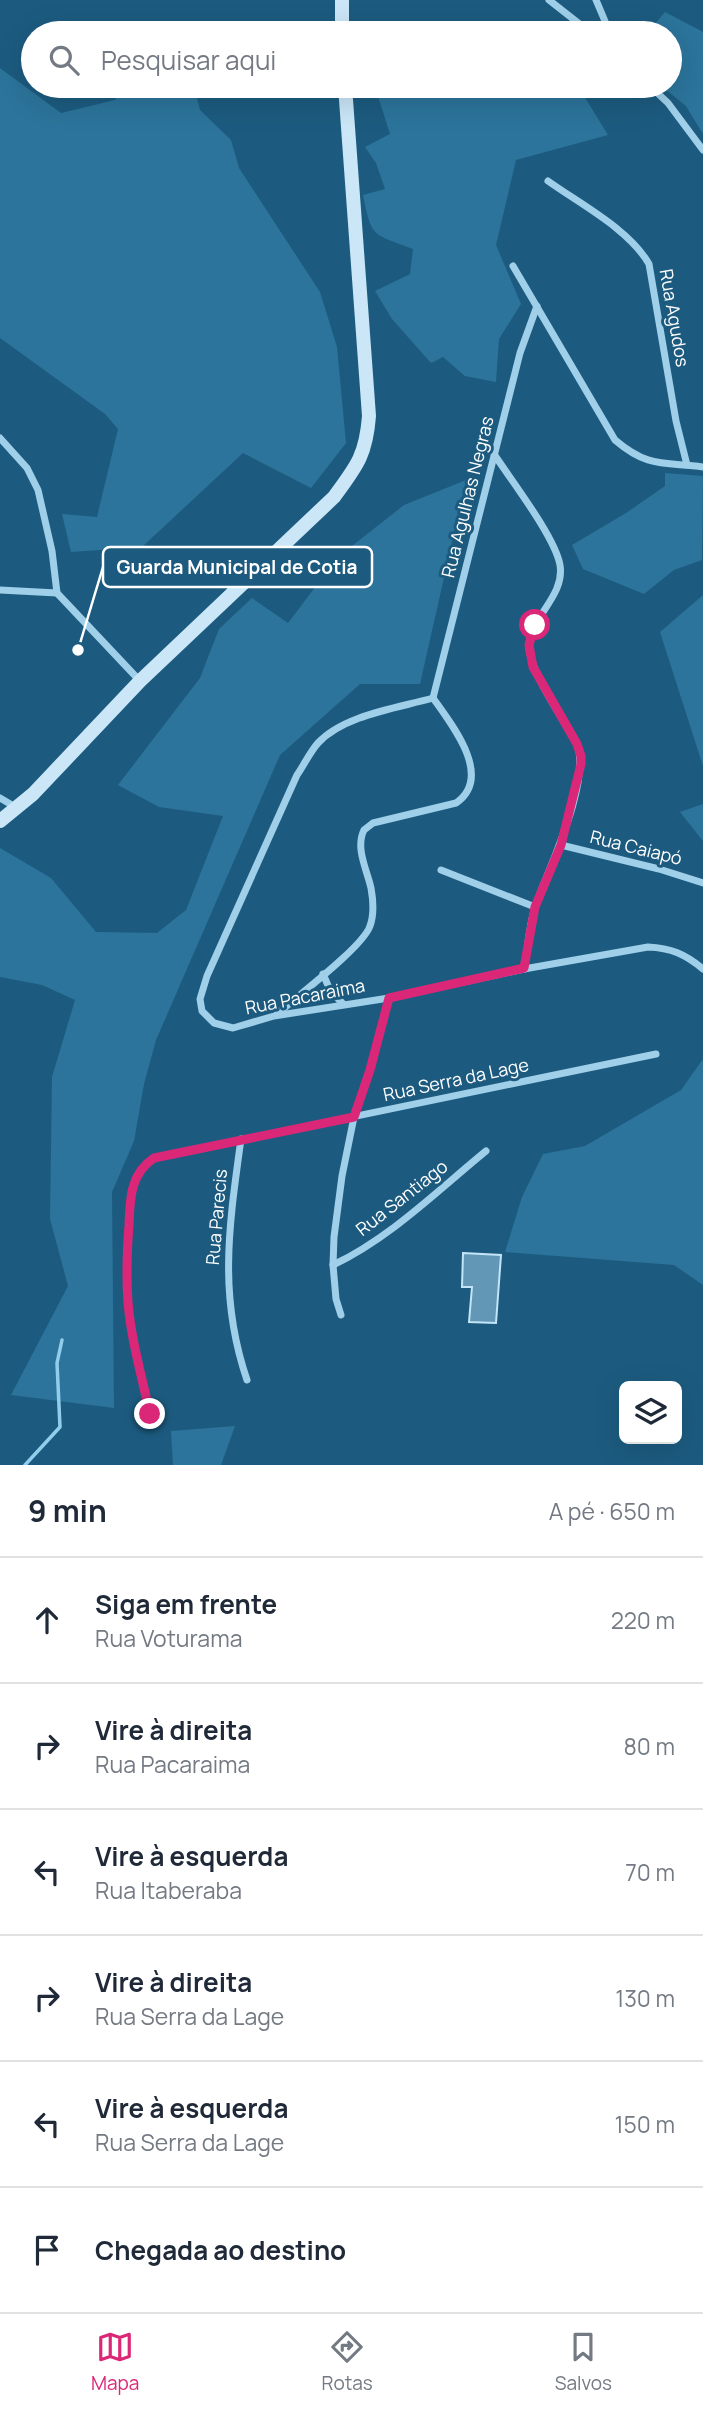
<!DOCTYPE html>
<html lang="pt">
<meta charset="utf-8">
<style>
:root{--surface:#fff;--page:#f2f2f3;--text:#1f2937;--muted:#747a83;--line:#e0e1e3;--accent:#db2777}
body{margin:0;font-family:Manrope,sans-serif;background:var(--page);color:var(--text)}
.controls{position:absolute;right:21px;bottom:21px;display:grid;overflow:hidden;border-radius:10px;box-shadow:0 7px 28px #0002}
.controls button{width:63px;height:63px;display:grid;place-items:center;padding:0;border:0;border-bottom:2px solid var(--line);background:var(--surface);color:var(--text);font:35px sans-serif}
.stop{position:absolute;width:21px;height:21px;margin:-16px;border:5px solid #db2777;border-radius:50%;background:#fff}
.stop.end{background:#db2777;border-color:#fff;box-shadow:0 2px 7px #0008}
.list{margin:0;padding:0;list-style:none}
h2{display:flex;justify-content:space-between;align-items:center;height:91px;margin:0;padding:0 28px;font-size:30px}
h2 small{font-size:23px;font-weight:400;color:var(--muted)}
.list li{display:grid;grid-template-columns:46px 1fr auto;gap:21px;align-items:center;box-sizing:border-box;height:126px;padding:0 28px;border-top:2px solid var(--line)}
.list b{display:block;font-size:26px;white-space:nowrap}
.list p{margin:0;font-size:23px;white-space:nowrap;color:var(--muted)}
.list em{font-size:23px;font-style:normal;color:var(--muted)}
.icon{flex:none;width:38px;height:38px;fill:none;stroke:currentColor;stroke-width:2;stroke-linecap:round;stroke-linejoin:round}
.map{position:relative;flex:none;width:703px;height:1465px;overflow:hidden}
.search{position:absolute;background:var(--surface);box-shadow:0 7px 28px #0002;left:21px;right:21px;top:21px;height:77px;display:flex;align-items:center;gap:18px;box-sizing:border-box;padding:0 24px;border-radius:38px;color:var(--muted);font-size:26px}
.sheet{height:847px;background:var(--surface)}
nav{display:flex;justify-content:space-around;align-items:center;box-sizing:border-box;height:98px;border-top:2px solid var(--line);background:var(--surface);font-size:19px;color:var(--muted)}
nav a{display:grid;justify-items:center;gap:4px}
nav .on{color:var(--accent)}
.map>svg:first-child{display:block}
</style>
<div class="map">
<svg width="703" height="1465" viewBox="0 0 703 1465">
<rect width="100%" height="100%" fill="#1c5b7f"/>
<g fill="#2c749b">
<polygon points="665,12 703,32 703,134 686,106 661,86 670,86 670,33 647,33"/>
<polygon points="0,68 61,113 115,100 128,86 194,86 200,110 231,140 239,168 320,292 337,347 346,443 311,488 243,453 142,547 71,552 62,514 97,517 118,429 105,414 0,338"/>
<path d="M390 86H566L581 91 608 135 516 160 496 245 521 304 499 339 496 382 465 376 443 357 431 363 392 319 375 291 410 274 413 249C372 233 372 239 363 195L385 189 376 163 365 147 390 134 376 90Z"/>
<polygon points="665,473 703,476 702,560 674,570 644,594 583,569 572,545 626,513 665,486"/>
<polygon points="466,480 420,684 360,684 280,755 156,1040 144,1084 134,1141 112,1192 114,1408 11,1395 68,1286 50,1219 52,1077 75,1000 42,985 0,977 0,848 51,878 96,932 157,933 186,910 223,816 159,807 118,785 200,678 219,629 252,598 288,623 338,557 404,505"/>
<polygon points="703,595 703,766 660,632"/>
<polygon points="703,804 703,841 680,812"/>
<polygon points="703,1059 703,1285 674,1265 505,1252 522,1197 543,1154 585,1146 681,1090"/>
<polygon points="235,1426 221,1465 173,1465 171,1431"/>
</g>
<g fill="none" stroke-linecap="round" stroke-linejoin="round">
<polyline stroke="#92cdeb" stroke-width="3.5" points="25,1465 60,1427 57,1363 62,1340"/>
</g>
<polygon fill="#6298b6" stroke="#c3e5f7" stroke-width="2" points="463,1253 501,1255 496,1323 469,1322 472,1287 462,1287"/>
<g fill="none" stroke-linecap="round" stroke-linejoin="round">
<g stroke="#9fcfe9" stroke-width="7">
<polyline points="549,0 591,33"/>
<polyline points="596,0 610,33"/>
<polyline points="650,86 668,103 703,150"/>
<path d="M548 181C580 204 629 229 649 264L676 421 687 465"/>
<path d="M513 266 615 440C648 468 663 462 703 467"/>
<polyline points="0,438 27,468 38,490 52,551 57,593 140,681"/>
<path d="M494 454C511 480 555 537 560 565 565 595 533 615 529 643 526 666 564 721 577 743 591 783 550 865 536 904 529 924 528 948 524 969"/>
<polyline points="0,590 57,593"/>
<path d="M433 698C398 708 344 715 318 743 310 752 304 765 297 775L207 976 200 999 202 1011 214 1023 233 1028 274 1016 389 998 524 969 648 947C671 948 685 954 703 969"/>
<polyline points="433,698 520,353 537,306"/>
<polyline points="0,798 17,808"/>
<polyline points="561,845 659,869 703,883"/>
<polyline points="441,870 535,907"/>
<polyline points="323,974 330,990 343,1004"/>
<path d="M276 1015C296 997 363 947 370 926 374 915 373 899 371 888 367 870 355 848 364 830L373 823 456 803C494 777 452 725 433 698"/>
<path d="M241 1139C229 1226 218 1295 247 1380"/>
<path d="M333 1265C390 1238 437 1191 486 1151"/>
<polyline points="341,1315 336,1299 333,1265 334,1237 342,1176 354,1117 370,1070 389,998"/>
<path d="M150 1414C142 1377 131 1340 128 1302 126 1276 127 1251 129 1225 130 1199 130 1173 154 1158L656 1054"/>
</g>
<g stroke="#cae6f7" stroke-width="14">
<polyline points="342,0 342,33"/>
<path d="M0 821 33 794 140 681 334 497C357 466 366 455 369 416L345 86"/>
</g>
</g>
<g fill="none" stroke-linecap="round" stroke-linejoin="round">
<path stroke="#db2777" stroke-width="9" d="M150 1414C142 1377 131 1340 128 1302 126 1276 127 1251 129 1225 130 1199 130 1174 154 1158L354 1117 370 1070 389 998 524 968 535 907 561 845 581 764V756L577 744 533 667 529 645 535 625"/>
</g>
<g text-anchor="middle" stroke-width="6" stroke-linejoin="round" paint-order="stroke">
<g font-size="18" fill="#fff" stroke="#1c5b7f">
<text transform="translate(674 318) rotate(80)" y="6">Rua Agudos</text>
<text transform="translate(468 497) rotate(-76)" y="6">Rua Agulhas Negras</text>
<text transform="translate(636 848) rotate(14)" y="6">Rua Caiapó</text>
<text transform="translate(305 997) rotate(-11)" y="6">Rua Pacaraima</text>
<text transform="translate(456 1080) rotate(-12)" y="6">Rua Serra da Lage</text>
<text transform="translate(402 1198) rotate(-38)" y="6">Rua Santiago</text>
<text transform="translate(217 1217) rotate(-85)" y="6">Rua Parecis</text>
</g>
</g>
<path fill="none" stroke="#fff" stroke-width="2.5" d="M78 650L103 567"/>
<circle fill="#fff" stroke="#1c5b7f" stroke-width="2.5" cx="78" cy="650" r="7"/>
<rect fill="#1c5b7f" stroke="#fff" stroke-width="2.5" x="103" y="547" width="269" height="40" rx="7"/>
<g font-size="19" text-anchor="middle" font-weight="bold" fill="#fff">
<text x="237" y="574">Guarda Municipal de Cotia</text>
</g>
</svg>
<div class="controls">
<button><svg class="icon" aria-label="layers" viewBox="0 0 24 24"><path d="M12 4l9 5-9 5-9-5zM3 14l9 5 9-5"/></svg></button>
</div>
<div class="stop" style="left:535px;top:625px"></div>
<div class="stop end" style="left:150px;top:1414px"></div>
<div class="search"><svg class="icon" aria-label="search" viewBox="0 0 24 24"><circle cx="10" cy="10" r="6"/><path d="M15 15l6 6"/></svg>Pesquisar aqui</div>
</div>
<section class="sheet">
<h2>9 min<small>A pé · 650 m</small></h2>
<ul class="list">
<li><svg class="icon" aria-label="ahead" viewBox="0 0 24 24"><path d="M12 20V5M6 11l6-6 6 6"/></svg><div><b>Siga em frente</b><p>Rua Voturama</p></div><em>220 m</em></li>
<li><svg class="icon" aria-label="right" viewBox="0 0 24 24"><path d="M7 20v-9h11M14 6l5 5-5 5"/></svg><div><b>Vire à direita</b><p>Rua Pacaraima</p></div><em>80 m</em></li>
<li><svg class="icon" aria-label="left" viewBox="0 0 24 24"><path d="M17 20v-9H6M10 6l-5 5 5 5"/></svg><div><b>Vire à esquerda</b><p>Rua Itaberaba</p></div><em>70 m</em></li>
<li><svg class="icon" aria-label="right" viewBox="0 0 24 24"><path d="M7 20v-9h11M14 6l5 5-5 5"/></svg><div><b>Vire à direita</b><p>Rua Serra da Lage</p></div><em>130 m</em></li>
<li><svg class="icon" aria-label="left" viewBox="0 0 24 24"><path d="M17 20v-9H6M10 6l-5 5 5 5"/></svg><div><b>Vire à esquerda</b><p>Rua Serra da Lage</p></div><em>150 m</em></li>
<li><svg class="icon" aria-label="arrive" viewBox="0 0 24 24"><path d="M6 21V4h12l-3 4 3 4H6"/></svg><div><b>Chegada ao destino</b></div></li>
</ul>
</section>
<nav>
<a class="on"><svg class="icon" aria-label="map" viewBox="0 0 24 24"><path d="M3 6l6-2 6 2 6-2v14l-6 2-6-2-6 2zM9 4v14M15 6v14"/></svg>Mapa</a>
<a><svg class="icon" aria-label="directions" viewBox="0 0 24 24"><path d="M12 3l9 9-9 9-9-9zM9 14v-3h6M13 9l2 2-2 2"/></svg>Rotas</a>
<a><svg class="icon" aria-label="saved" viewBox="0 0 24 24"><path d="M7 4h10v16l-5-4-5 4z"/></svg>Salvos</a>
</nav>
